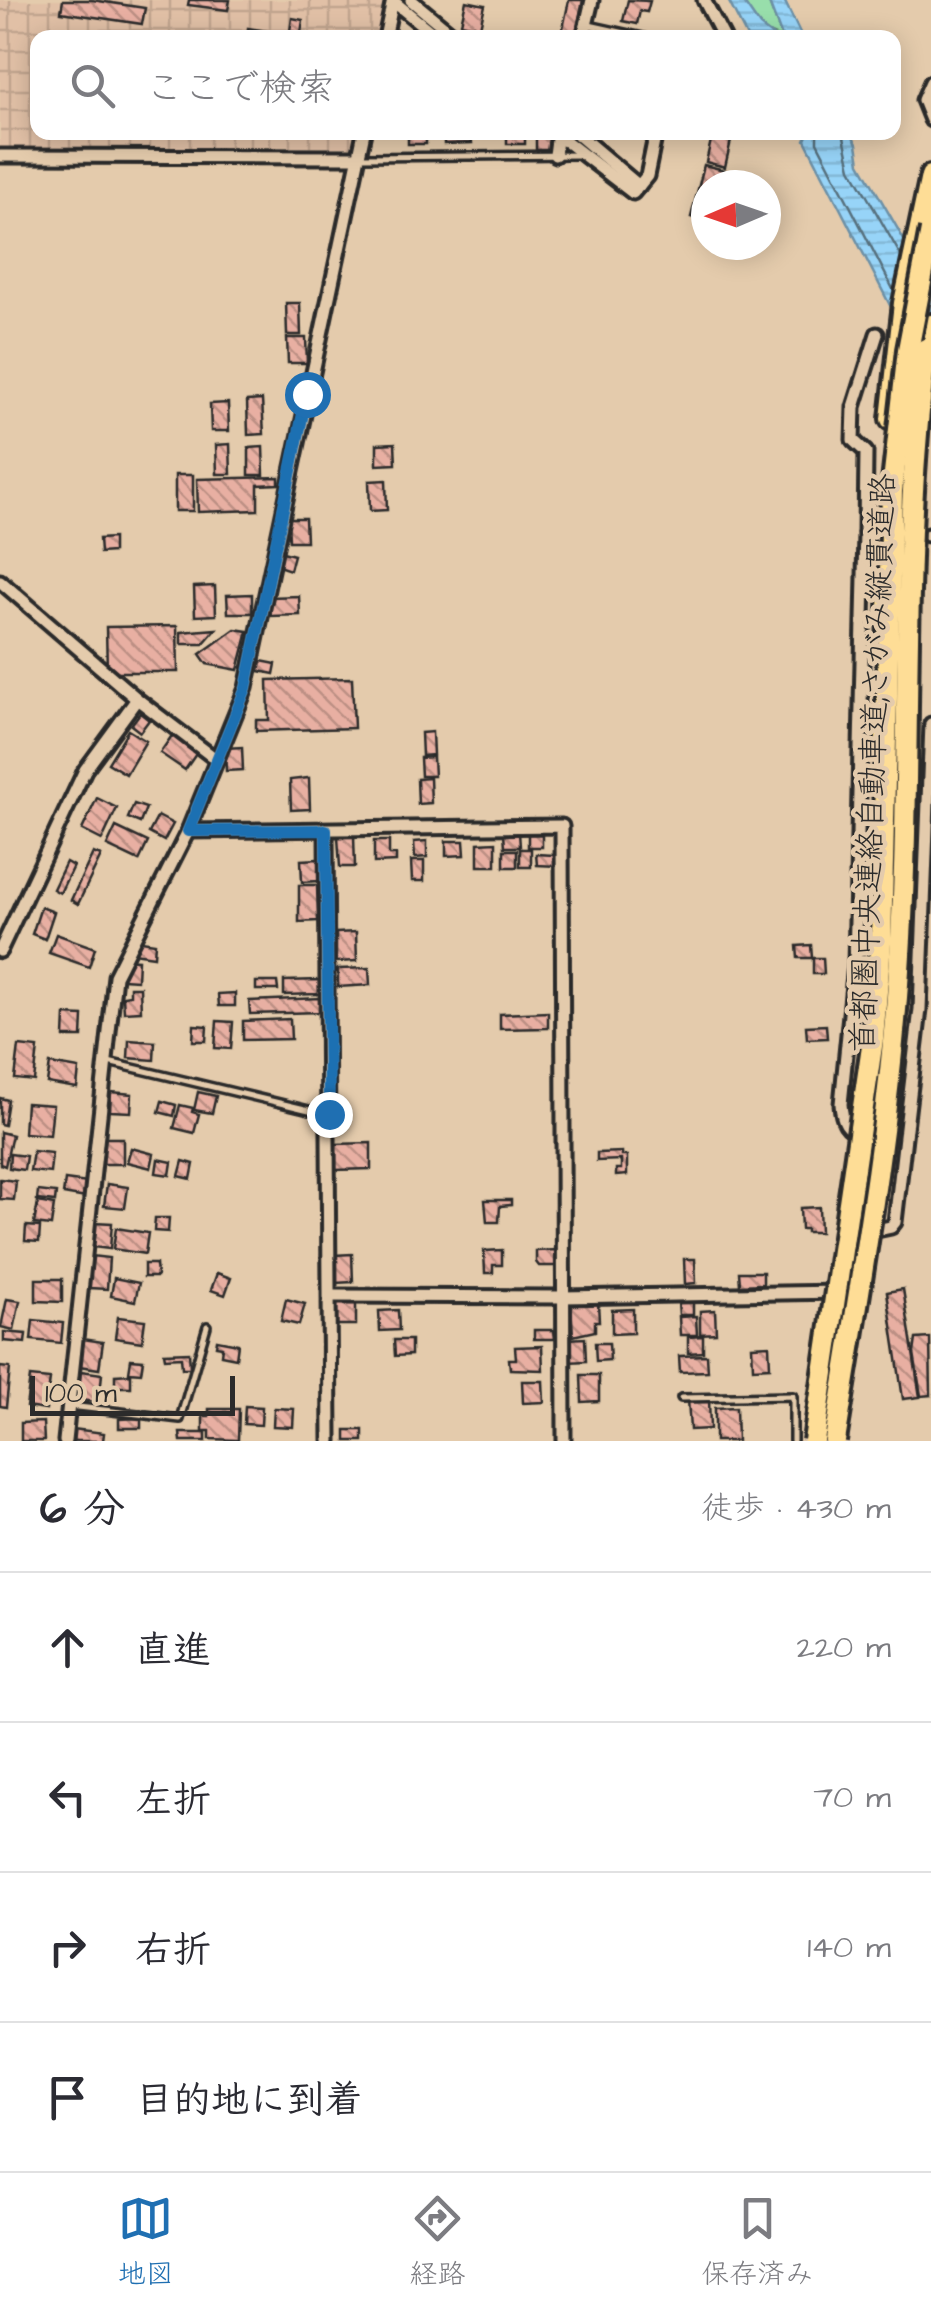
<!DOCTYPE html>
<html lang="ja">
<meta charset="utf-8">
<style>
:root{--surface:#fff;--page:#f2f2f3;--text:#2b2b33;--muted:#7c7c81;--line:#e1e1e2;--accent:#1f6fb2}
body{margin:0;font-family:"Architects Daughter","Klee One",sans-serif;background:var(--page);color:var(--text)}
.compass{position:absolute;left:691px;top:170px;width:90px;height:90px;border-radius:50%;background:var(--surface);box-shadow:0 5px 25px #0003;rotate:268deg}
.scale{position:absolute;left:30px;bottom:25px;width:205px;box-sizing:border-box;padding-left:10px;border:5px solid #2b2b2b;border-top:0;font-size:28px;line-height:35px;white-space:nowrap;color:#2b2b2b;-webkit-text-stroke:8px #e4cbac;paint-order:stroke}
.stop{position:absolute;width:30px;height:30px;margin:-22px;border:8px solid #1f6fb2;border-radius:50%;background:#fff}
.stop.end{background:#1f6fb2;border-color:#fff;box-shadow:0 2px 10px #0008}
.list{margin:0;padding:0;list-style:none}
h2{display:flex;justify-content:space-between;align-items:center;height:130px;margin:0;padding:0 40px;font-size:42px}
h2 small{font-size:32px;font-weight:400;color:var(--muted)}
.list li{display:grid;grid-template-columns:65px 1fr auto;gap:30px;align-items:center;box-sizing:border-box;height:150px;padding:0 40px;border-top:2px solid var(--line)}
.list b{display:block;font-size:38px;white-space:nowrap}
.list em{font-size:32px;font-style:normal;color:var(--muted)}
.icon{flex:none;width:55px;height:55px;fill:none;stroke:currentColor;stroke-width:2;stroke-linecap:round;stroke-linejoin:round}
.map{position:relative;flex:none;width:931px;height:1441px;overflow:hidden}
.search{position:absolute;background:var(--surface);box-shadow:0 5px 25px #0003;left:30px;right:30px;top:30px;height:110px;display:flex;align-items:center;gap:25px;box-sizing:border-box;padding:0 35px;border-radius:20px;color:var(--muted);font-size:38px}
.sheet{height:730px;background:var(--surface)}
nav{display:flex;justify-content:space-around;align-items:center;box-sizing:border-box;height:140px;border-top:2px solid var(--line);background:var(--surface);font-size:28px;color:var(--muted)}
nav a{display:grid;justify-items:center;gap:5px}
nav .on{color:var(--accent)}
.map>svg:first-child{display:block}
</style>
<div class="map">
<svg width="931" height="1441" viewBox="0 0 931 1441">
<defs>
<pattern id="industrial-grid" width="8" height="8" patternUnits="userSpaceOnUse" patternTransform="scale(2.5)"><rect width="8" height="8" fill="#e1c0a6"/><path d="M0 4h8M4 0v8" fill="none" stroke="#c1a58f"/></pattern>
<pattern id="water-rules" width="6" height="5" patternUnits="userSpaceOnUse" patternTransform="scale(2.5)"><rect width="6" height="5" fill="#97d4f8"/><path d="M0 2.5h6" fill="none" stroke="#82b6d5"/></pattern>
<pattern id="building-back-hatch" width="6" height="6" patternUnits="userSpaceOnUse" patternTransform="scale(2.5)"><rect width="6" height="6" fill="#e8afa2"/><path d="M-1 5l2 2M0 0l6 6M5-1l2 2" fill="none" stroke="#bc8f84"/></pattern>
</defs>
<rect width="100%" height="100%" fill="#e4cbac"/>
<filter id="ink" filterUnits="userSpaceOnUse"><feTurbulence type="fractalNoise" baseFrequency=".01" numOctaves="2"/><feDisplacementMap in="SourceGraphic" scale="20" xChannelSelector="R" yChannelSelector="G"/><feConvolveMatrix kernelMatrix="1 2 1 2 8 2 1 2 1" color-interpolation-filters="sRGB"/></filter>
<g filter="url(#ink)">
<polygon fill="url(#industrial-grid)" points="0,0 384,0 376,37 38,38 38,132 356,133 353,147 0,149"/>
<path fill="#98deab" stroke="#62846b" stroke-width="2.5" d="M742 0H768L782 37C763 37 752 15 742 0Z"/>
<g fill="url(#water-rules)" stroke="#6c90a6" stroke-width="2.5">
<polygon points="728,0 742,0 760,26 774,37 747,37"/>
<polygon points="768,0 784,0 802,37 782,37"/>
<polygon points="808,133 851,133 857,144 860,163 931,287 931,385 805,140"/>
</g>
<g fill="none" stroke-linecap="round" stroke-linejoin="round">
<g stroke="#566f7d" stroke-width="2.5">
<polyline points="817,132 817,142 894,291"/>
<polyline points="843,132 851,168 901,256"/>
</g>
</g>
<g fill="url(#building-back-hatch)" stroke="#2b2b2b" stroke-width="2.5">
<polygon points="63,0 92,0 145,8 142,24 61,12"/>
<polygon points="189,0 230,0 228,10 188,5"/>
<polygon points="569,0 583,0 575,38 561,38"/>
<polygon points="628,0 650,1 647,12 640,11 637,24 623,21"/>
<polygon points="466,1 485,5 480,27 461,23"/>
<polygon points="292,18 303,20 301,33 290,31"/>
<polygon points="248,28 300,36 299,38 247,38"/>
<rect x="408" y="132" width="18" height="12"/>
<polygon points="444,132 471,132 472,143 444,144"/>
<rect x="507" y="132" width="18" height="12"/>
<rect x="536" y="132" width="14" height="18"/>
<polygon points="713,132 732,136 725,167 706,162"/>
<polygon points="704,165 724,170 721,185 706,185 706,221 691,217"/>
<polygon points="286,303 300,303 301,335 287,335"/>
<polygon points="287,338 306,338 307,363 288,363"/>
<polygon points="262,400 264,434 248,435 247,401"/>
<polygon points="228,403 229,431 211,431 210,404"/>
<polygon points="395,443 396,464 377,465 377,444"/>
<polygon points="230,444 231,474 217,474 216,445"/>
<polygon points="263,447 264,475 249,475 249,448"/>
<rect x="175" y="475" width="18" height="36"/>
<polygon points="279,477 279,484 258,485 258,510 198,512 197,479"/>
<polygon points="386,480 387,510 370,511 369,481"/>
<polygon points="288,518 305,518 306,541 289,541"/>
<polygon points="113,538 113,552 100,553 99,539"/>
<polygon points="279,551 294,555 290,570 275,565"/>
<polygon points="215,586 216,615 195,616 194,587"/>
<polygon points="252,594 252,613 228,613 227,595"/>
<polygon points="299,596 300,615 271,616 270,597"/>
<polygon points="177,626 178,672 107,672 106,627"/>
<polygon points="216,629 203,644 181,644 181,632"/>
<polygon points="235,629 248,631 238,670 207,664 200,654"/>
<polygon points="261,661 276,664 274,674 259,671"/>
<polygon points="352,678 354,728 256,731 256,720 269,720 268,680"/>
<polygon points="140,713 149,720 140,732 131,725"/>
<polygon points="128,730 146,741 126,774 108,763"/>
<polygon points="432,732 433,755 422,756 421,733"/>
<polygon points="173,734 198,751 185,770 160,753"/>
<polygon points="242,747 243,770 226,771 225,748"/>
<polygon points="433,757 434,776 421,776 420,758"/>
<polygon points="309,778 310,809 291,810 290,780"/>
<polygon points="430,778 431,803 418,804 417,779"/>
<polygon points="97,798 117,808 102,840 82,830"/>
<polygon points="134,804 146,808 140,823 128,818"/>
<polygon points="158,816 173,824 164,841 149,833"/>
<polygon points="116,827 148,842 139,861 107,846"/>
<polygon points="519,832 520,847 505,847 504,833"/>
<rect x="528" y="832" width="14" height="15"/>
<polygon points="354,836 355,867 340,867 338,837"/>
<polygon points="374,841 389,841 389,855 396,855 396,862 374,863"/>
<polygon points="427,841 427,857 415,858 414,842"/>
<polygon points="446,841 464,841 465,855 446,856"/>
<polygon points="496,842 496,866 478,866 478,843"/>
<rect x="520" y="849" width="11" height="18"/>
<rect x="504" y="850" width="13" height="17"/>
<polygon points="93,853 101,856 78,904 71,900"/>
<polygon points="536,854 554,855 557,866 537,865"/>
<polygon points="318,859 319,881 302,882 301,860"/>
<polygon points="411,861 424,861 424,881 412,881"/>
<polygon points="66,862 73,866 60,893 53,889"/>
<polygon points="299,885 317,885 318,921 299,922"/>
<polygon points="41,907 54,912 45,939 32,934"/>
<polygon points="356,932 357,961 336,962 336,933"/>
<polygon points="56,934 95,948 89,967 49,953"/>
<polygon points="135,940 155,943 154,956 133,953"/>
<polygon points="811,945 812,958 798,958 797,946"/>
<polygon points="813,958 823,958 824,974 813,974"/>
<polygon points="123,959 138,960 137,980 122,979"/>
<polygon points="369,968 370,985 338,987 338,969"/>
<polygon points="319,980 319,994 284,995 284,981"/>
<polygon points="256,982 277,982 278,990 256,990"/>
<polygon points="130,987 140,987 141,1011 124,1012 123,996 130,995"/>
<polygon points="235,993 235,1006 219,1006 218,994"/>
<polygon points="320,998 321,1012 250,1014 249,1001"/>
<polygon points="548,1012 548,1028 500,1029 500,1014"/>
<polygon points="65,1015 83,1016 82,1037 64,1037"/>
<polygon points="290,1019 291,1039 243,1040 243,1021"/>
<polygon points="217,1021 233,1022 231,1049 215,1048"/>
<polygon points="194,1025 207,1026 206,1041 193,1041"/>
<polygon points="826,1025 827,1038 807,1039 806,1026"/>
<polygon points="129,1040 155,1042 154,1060 128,1058"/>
<polygon points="19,1046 38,1048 34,1081 15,1079"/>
<polygon points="50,1064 79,1069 77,1088 47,1083"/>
<polygon points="111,1092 132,1094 131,1112 110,1111"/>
<polygon points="198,1092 216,1096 212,1113 194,1110"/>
<polygon points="0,1098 8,1100 4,1125 0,1124"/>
<polygon points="162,1101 176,1105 174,1116 159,1112"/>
<polygon points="26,1103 53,1105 50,1135 24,1133"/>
<polygon points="180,1105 193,1108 192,1112 199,1114 194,1133 174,1128"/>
<polygon points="0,1132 12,1135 5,1166 0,1164"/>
<rect x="103" y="1138" width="20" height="26"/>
<polygon points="371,1143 371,1169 335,1170 334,1144"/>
<polygon points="131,1148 154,1154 151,1168 127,1162"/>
<polygon points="33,1151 52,1153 50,1173 30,1171"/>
<polygon points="622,1152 622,1156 627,1156 627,1175 616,1176 616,1169 621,1169 621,1160 597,1161 597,1153"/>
<polygon points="10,1154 26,1156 24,1170 9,1168"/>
<polygon points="158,1159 172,1162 170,1175 156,1173"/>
<polygon points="183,1161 194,1164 191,1179 179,1176"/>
<polygon points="0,1179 16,1181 14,1200 0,1199"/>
<polygon points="65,1180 88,1183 86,1198 63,1194"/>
<polygon points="107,1184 128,1187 125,1208 104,1206"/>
<polygon points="38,1191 56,1193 55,1202 37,1200"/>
<polygon points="485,1200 511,1200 511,1205 500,1206 499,1222 487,1222"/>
<polygon points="38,1202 54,1205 51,1226 34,1224"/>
<polygon points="819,1207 820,1232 806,1232 806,1229 801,1229 800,1208"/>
<polygon points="155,1218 169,1218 168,1232 154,1231"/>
<polygon points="94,1222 112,1223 110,1249 92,1247"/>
<polygon points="26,1226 40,1227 39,1242 25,1241"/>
<polygon points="116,1228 148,1233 145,1254 113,1249"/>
<polygon points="502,1250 502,1265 493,1265 493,1273 485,1273 484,1251"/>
<polygon points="557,1250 557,1266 539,1266 536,1262 536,1251"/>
<polygon points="352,1254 353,1282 335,1283 334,1255"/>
<polygon points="91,1256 109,1258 107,1289 89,1288"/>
<polygon points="684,1259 695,1259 696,1283 685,1284"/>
<polygon points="144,1264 156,1264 157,1277 144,1277"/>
<polygon points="739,1272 763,1272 763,1284 740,1285"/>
<polygon points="217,1273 231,1278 225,1295 211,1290"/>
<polygon points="114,1278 139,1283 135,1301 111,1296"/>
<polygon points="36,1279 62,1279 62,1302 36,1301"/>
<polygon points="903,1289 920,1397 903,1399 887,1292"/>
<polygon points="7,1299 20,1301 14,1330 1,1327"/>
<polygon points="286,1299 305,1304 299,1325 281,1321"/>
<polygon points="678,1302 693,1302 693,1315 679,1315"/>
<rect x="336" y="1303" width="20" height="22"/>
<polygon points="598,1303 599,1321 595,1321 595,1331 573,1336 571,1305"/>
<polygon points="633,1309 633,1333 612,1334 612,1310"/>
<polygon points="398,1310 399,1330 380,1331 379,1311"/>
<polygon points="715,1310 716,1333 700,1334 700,1311"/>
<polygon points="696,1316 697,1335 680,1335 679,1317"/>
<polygon points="118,1317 145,1320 142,1342 115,1338"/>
<polygon points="33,1320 63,1323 61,1343 31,1340"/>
<polygon points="534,1330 554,1330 555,1339 534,1339"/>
<polygon points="4,1332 26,1334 25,1343 4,1341"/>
<polygon points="703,1336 703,1352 688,1353 688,1337"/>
<polygon points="585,1338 586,1361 568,1362 567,1339"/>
<polygon points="930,1338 931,1395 921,1396 914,1353 916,1339"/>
<polygon points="83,1339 103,1342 99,1369 79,1366"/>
<polygon points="217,1340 238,1344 236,1358 221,1355 222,1347 216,1346"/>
<polygon points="394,1340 411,1340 411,1355 395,1356"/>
<polygon points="595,1343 609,1343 610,1360 596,1361"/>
<polygon points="769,1345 770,1367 753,1368 752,1346"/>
<polygon points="542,1346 543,1370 510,1369 509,1359 516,1359 515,1347"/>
<polygon points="189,1352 190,1368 182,1368 181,1357 165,1358 164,1353"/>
<polygon points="707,1355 708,1371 680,1372 679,1356"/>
<polygon points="131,1359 143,1360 141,1373 129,1372"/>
<polygon points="0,1367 10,1368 6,1407 0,1406"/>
<polygon points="81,1371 102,1374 99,1402 78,1400"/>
<polygon points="131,1374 131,1387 115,1387 115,1375"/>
<polygon points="581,1375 599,1375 599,1401 582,1402"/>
<polygon points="30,1377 50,1379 46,1410 26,1407"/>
<polygon points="522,1381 543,1381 544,1402 523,1403"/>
<polygon points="709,1398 710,1429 690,1430 688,1399"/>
<polygon points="245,1406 262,1407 261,1425 244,1424"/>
<polygon points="736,1407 737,1441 715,1441 715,1408"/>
<polygon points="274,1408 294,1409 293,1427 273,1426"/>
<polygon points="209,1409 239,1409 238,1440 210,1439 210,1431 203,1431 203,1416 209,1416"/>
<polygon points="141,1418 141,1428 119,1428 119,1419"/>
<polygon points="43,1422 44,1441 21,1441 21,1423"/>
<polygon points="73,1429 104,1433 103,1441 72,1441"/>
<rect x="346" y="1430" width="17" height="11"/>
<polygon points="180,1433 206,1433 206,1441 181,1441"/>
</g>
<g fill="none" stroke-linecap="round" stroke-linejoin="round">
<g stroke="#2b2b2b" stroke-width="12">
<g id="service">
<polyline points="589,25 648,38"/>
<polyline points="361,157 580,155"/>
<polyline points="108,1062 326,1114"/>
<polyline points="681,1398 793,1396 793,1441"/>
<polyline points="70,1406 180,1419 207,1326"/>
</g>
</g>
<g stroke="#2b2b2b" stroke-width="19">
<g id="minor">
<polyline points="411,0 457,38"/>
<polyline points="704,0 724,38"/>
<polyline points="393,1 438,38"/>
<polyline points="385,38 393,0"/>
<polyline points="583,38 592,0"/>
<polyline points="931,82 923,100 931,120"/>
<polyline points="554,132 633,193 647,176 656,132"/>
<polyline points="575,132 639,186"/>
<polyline points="555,155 558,132"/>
<polyline points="0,156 358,157"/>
<polyline points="865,533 866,452 853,440 854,407 877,334"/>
<polyline points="928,535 931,535"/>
<polyline points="0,581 137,699 217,760"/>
<polyline points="326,830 330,1441"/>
<polyline points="188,831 562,826 564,1441"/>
<polyline points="0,951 85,770 137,699"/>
<path d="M863 1134C846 1131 842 1120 841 1104L855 964 865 533 876 534"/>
<polyline points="872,1231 891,1227 895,1222 920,1009 931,724"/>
<polyline points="330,1296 563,1297 841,1292"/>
<polyline points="65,1441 115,976 188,831 246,688 364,132"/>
</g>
</g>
<g stroke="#2b2b2b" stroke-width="28">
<g id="motorway">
<polyline points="926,349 931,325"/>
<polyline points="891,419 904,303 931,176"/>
</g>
</g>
<use href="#service" stroke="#e4cbac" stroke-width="5"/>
<use href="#minor" stroke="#e4cbac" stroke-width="11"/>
<use href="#motorway" stroke="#fedd96" stroke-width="20"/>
<g stroke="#2b2b2b" stroke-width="28" stroke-linecap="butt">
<g id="motorway-bridge">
<polyline points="814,1441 873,1039 881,943 892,491 908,350 931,230"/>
<path d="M835 1441C859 1290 887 1137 898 984 914 773 898 560 926 349"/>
</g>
</g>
<use href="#motorway-bridge" stroke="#fedd96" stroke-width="20"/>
</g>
</g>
<g fill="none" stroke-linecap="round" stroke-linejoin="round" filter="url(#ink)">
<polyline stroke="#1f6fb2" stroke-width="12" points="307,394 246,688 188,831 326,830 329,1114"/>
</g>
<g text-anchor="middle" stroke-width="9" stroke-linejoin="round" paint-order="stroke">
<g font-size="32" fill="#2b2b2b" stroke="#e4cbac">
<text transform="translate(872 763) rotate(-88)" y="11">首都圏中央連絡自動車道;さがみ縦貫道路</text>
</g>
</g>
</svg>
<svg class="compass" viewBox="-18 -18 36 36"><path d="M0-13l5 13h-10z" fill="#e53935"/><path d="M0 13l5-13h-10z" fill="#7c7c81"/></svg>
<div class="scale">100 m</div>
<div class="stop" style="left:307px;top:394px"></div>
<div class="stop end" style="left:329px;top:1114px"></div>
<div class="search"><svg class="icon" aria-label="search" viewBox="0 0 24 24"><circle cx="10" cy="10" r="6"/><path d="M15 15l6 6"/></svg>ここで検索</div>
</div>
<section class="sheet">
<h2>6 分<small>徒歩 · 430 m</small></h2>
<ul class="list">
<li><svg class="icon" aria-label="ahead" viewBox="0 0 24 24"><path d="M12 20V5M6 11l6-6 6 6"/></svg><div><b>直進</b></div><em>220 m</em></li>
<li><svg class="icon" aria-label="left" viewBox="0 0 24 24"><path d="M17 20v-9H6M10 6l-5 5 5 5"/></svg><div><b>左折</b></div><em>70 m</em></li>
<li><svg class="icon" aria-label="right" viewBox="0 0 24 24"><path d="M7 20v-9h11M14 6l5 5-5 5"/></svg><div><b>右折</b></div><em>140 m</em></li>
<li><svg class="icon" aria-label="arrive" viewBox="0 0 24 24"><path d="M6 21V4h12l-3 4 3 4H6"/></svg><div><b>目的地に到着</b></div></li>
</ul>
</section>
<nav>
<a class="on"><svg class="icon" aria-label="map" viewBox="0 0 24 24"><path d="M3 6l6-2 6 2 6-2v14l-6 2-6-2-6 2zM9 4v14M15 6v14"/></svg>地図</a>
<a><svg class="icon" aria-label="directions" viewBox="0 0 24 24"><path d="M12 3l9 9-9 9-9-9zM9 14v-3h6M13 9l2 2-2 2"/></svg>経路</a>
<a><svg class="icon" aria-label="saved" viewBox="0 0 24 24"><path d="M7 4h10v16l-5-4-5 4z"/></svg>保存済み</a>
</nav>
